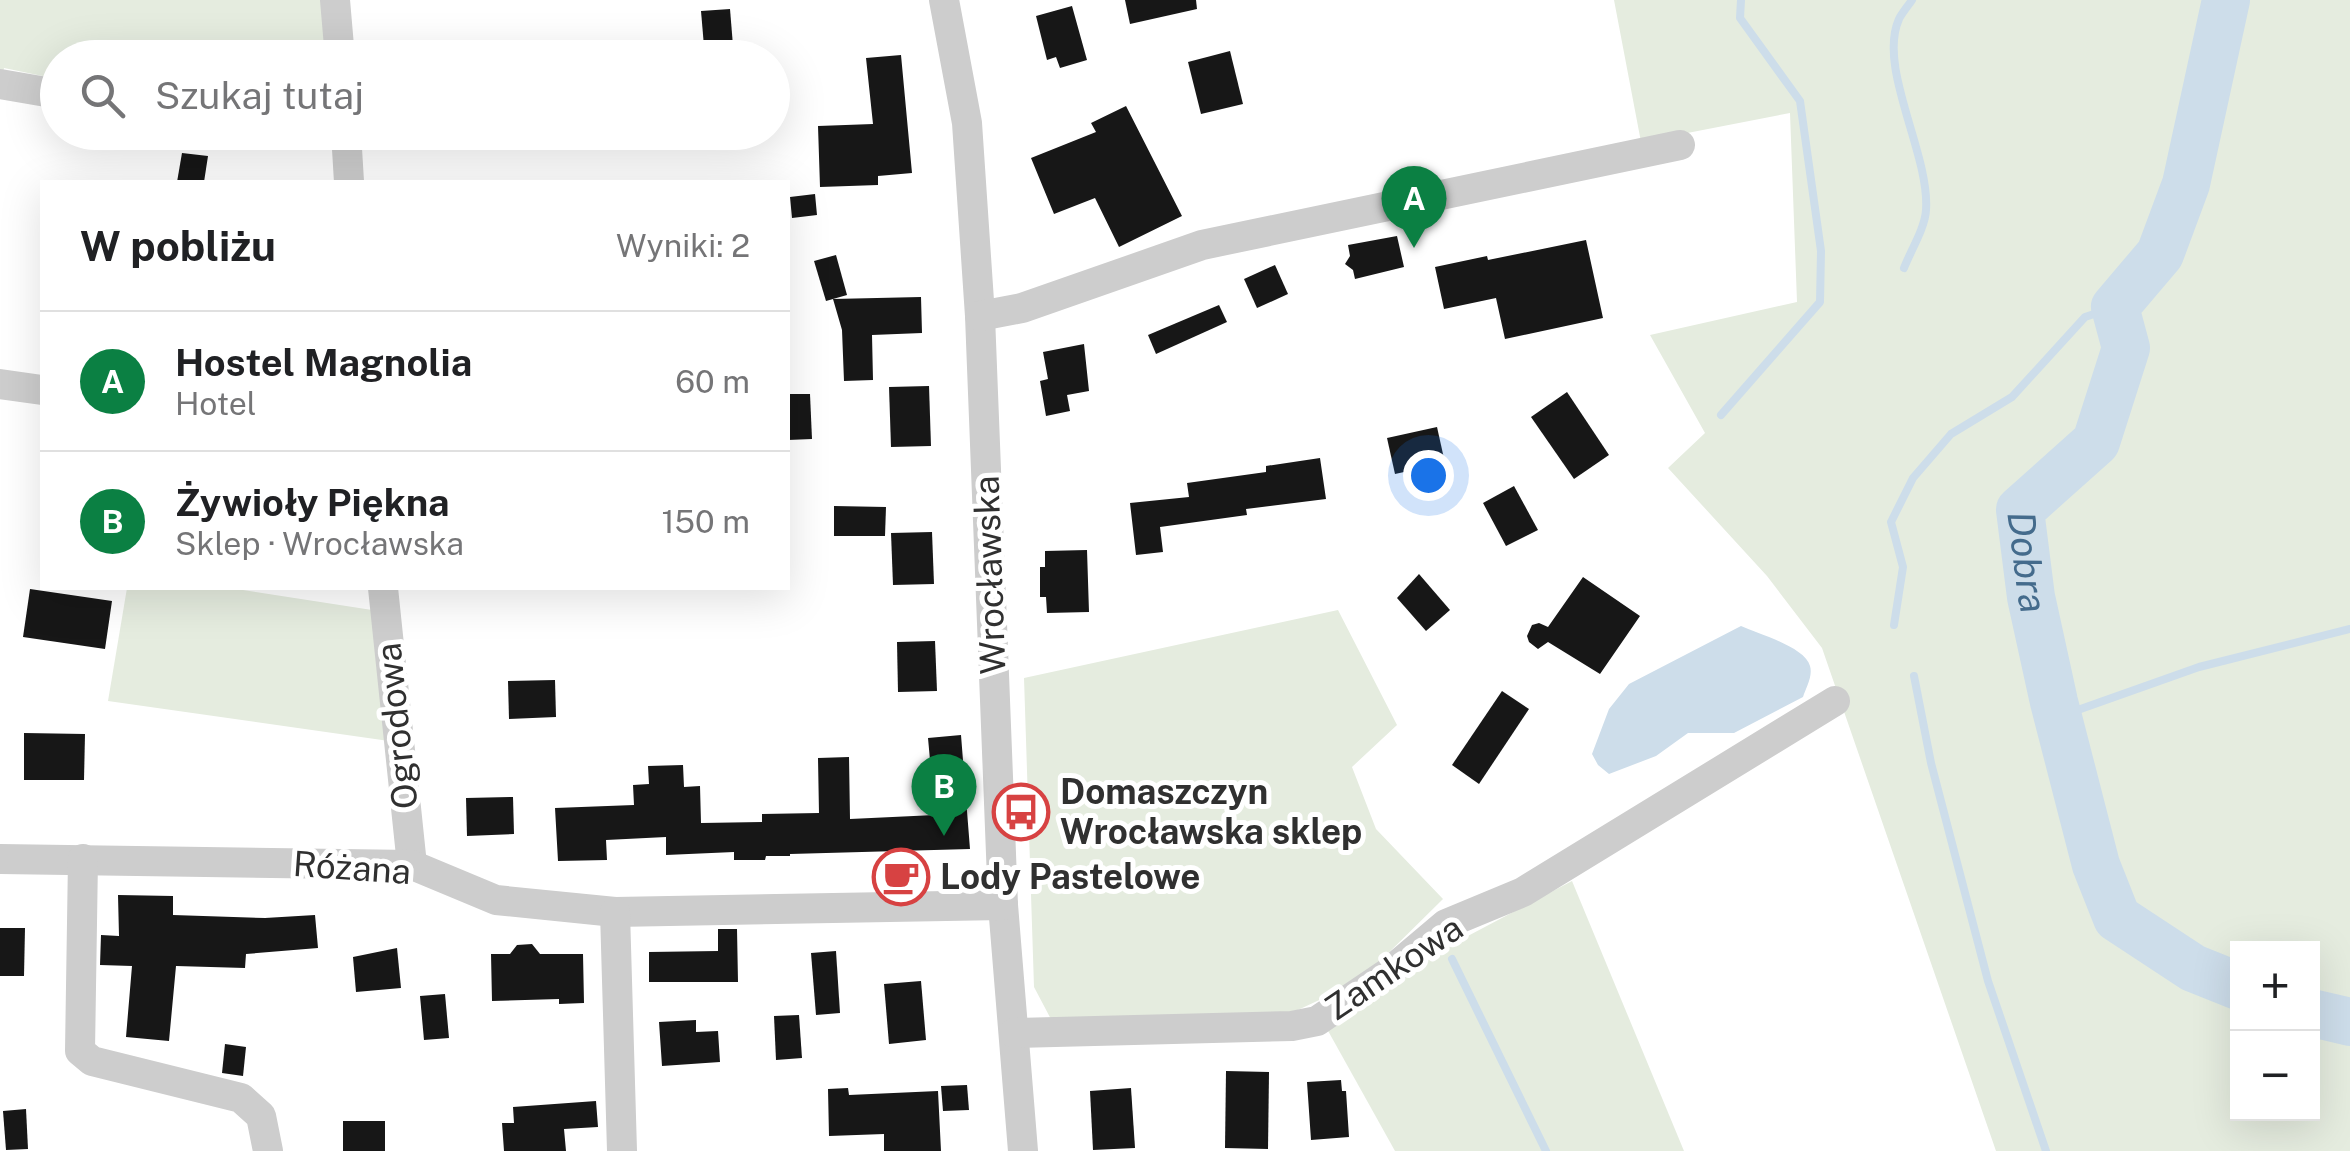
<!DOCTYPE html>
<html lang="pl">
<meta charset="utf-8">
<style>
:root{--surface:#fff;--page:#f2f2f2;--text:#202124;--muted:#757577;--line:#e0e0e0;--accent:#0b8043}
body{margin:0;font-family:"Public Sans",sans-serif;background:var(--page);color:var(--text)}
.controls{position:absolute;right:30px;bottom:30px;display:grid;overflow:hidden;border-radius:0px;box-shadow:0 10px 40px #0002}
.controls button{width:90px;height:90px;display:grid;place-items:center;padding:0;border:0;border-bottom:2px solid var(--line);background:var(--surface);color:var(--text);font:50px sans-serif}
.you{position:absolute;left:1428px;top:475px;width:35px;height:35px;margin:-25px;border:8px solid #fff;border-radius:50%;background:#1a73e8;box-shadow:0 0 0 15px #1a73e833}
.badge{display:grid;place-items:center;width:65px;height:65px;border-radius:50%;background:var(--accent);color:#fff;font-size:32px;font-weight:700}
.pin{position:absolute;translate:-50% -82px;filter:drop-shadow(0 2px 5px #0008)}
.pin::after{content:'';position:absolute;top:52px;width:35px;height:30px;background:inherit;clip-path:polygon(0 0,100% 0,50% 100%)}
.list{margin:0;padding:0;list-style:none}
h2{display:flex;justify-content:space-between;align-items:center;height:130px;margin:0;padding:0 40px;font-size:42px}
h2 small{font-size:32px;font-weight:400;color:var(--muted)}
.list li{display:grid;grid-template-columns:65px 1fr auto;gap:30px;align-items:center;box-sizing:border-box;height:140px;padding:0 40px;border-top:2px solid var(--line)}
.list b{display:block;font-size:38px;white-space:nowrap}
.list p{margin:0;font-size:32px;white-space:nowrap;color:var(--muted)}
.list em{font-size:32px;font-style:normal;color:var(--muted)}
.icon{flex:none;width:55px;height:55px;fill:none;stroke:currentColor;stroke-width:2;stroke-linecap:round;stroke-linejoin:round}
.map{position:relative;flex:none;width:2350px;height:1151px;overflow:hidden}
.search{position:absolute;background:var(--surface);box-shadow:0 10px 40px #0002;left:40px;top:40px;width:750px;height:110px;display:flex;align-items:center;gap:25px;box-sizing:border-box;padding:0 35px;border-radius:55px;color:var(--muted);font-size:38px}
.panel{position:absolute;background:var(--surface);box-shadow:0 10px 40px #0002;left:40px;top:180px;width:750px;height:410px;border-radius:0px}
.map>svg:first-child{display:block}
</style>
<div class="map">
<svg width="2350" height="1151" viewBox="0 0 2350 1151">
<rect width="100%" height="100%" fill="#fff"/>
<g fill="#e5ecdf">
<polygon points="0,0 322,0 326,57 58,58 57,79 4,68 0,97"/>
<path d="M1614 0H2350V1015L2313 1005 2312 948H2238L2237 977 2152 925 2115 893 2082 789 2067 794C2076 830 2087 890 2110 919 2130 946 2206 980 2237 993L2238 1114H2312L2313 1021 2350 1030V1151H1996L1822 648 1767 576 1668 468 1705 433 1650 335 1797 302 1790 113 1641 142Z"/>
<polygon points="127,588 230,588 372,610 389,741 108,701"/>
<polygon points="1338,610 1397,725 1352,767 1376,829 1443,899 1360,981 1285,1016 1053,1023 1034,987 1024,678"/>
<polygon points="1572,881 1684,1151 1395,1151 1327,1029 1447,947"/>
</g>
<path fill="#cdddea" d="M1741 626C1759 634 1805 647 1810 666 1813 676 1806 688 1803 697L1734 733H1688L1656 756 1609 774 1598 765 1592 754 1609 709 1629 684Z"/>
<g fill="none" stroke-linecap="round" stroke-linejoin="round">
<g stroke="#cdddea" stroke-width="8">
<path d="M1904 268C1911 250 1925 228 1926 210 1930 154 1877 68 1899 19 1902 13 1908 6 1912 0"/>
<polyline points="1721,415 1820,302 1821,251 1800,101 1740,18 1741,0"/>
<polyline points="1894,625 1903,567 1891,522 1913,478 1951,434 2012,397 2085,317 2115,307"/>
<polyline points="1914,676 1931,763 1988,981 2046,1151"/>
<polyline points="2058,717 2199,667 2350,629"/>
<polyline points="1452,959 1546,1151"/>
</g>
<g stroke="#cdddea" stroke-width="48">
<path id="s1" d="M2226 0 2186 184 2160 254 2115 307 2126 348 2096 442 2020 510 2031 597 2054 702 2096 865 2117 918 2193 968 2238 986"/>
<polyline points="2312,1013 2350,1022"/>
</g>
</g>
<g fill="#171717">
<polygon points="1125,0 1196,0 1197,9 1130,24"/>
<polygon points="1072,6 1087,60 1060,68 1056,57 1047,60 1036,16"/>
<polygon points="730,9 734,58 705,58 701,11"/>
<polygon points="1230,51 1243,104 1201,114 1188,62"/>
<polygon points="901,55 912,173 878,176 878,185 820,187 818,126 873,124 866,58"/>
<polygon points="1126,106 1182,216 1119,247 1095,198 1054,214 1031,158 1096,132 1091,123"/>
<polygon points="182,153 208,156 204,182 177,182"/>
<polygon points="815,194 817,215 792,218 790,197"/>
<polygon points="1397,236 1404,267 1355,279 1353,270 1345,264 1350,256 1348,245"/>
<polygon points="1586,240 1603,318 1505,339 1496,298 1444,309 1435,267 1487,256 1488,260"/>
<polygon points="836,255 847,295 826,301 814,261"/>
<polygon points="1275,265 1288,294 1257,308 1244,279"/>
<polygon points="921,297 922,333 872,335 873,380 844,381 842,330 833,299"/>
<polygon points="1219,305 1227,322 1156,354 1148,335"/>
<polygon points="1084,344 1089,391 1067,395 1070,411 1046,416 1040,381 1048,379 1043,352"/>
<polygon points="929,386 931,446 891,447 889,387"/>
<polygon points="1567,392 1609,455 1574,479 1531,417"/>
<polygon points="788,394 810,394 812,439 788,440"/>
<polygon points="1437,427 1445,463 1395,474 1387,438"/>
<polygon points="1320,458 1326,499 1246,509 1247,515 1160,527 1163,552 1136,555 1130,503 1189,497 1187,483 1266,472 1266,466"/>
<polygon points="1514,486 1538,530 1506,546 1483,503"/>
<polygon points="834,506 886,507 885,536 834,536"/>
<polygon points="932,532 934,584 893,585 891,533"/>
<polygon points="1087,550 1089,612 1047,613 1046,597 1040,597 1040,567 1045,567 1045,551"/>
<polygon points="1419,574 1450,610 1426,631 1397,598"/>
<polygon points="1583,577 1640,616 1600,674 1548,642 1538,649 1529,642 1527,636 1532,625 1539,623 1548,627"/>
<polygon points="30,589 112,601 105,649 23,637"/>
<polygon points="935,641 937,691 898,692 897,642"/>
<polygon points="555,680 556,717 509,719 508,681"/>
<polygon points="1502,691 1529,709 1479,784 1452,765"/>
<polygon points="24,733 85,734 84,780 24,780"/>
<polygon points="961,735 970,849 790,854 790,856 766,856 765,860 734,860 734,852 666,855 666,837 606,840 607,860 558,861 555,808 634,805 633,785 649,784 648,766 683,765 684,787 700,786 701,823 762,822 762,814 819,813 818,758 849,757 850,819 935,815 928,738"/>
<polygon points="513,797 514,834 467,836 466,798"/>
<polygon points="118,895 173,896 173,915 265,918 315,915 318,948 246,954 245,968 176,966 169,1041 126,1037 132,966 100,965 101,935 119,936"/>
<polygon points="0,928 25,928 24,976 0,976"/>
<polygon points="718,929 737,929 738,982 649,982 649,952 718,951"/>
<polygon points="532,944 540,954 583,954 584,1003 559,1004 559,999 492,1001 491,954 510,954 517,945"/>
<polygon points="397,948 401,988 356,992 353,957"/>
<polygon points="836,951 840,1013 816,1015 811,953"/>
<polygon points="921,981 926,1040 889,1044 884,984"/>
<polygon points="445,994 449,1038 424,1040 420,996"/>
<polygon points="799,1015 802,1058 776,1060 774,1016"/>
<polygon points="696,1020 696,1032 718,1031 720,1062 662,1066 659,1022"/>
<polygon points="225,1044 246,1047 243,1076 222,1073"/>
<polygon points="1226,1071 1269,1072 1268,1149 1225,1148"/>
<polygon points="1341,1080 1342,1091 1346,1091 1349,1137 1311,1140 1307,1082"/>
<polygon points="967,1085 969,1110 943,1111 941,1086"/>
<polygon points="848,1088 849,1095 938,1091 941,1151 884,1151 884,1134 829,1136 828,1089"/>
<polygon points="1131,1088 1135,1148 1093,1150 1090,1091"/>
<polygon points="596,1101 598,1127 564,1129 566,1151 504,1151 502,1123 514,1123 513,1107"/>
<polygon points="26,1109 28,1149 6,1150 3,1111"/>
<rect x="343" y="1121" width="42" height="30"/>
</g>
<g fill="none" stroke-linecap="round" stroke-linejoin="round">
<g stroke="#cdcdcd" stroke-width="30">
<polyline points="335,0 340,58"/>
<polyline points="944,0 967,123 980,316 1003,905 1023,1151"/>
<polyline points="0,84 58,94"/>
<polyline points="346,132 349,182"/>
<polyline points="980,316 1022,308 1202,245 1680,145"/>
<polyline points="0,384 42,390"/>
<polyline points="383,588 412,865"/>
<polyline points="0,859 412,865 496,900 615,912 1003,905"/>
<polyline points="83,859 80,1051 92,1061 241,1098 261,1116 268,1151"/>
<polyline points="615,912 622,1151"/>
<polyline points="1014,1033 1292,1026 1317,1021 1388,973 1446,924 1523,892 1835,701"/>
</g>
</g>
<defs>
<g id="bus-ring" transform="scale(2.875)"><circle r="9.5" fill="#fff" stroke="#d74242" stroke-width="1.5"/><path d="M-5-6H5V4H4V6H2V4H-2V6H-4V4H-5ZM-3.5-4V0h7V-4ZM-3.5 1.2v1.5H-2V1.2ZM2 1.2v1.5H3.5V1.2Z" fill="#d74242"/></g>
<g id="cafe-ring" transform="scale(2.875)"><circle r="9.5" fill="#fff" stroke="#d74242" stroke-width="1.5"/><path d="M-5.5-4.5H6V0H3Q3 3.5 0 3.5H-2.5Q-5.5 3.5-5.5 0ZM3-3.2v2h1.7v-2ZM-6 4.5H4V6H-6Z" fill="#d74242"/></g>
</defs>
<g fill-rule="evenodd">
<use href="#bus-ring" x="1021" y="812"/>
<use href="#cafe-ring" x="901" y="877"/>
</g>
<g text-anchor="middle" stroke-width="10" stroke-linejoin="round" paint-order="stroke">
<g font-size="35" fill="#303030" stroke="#fff">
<text transform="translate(990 575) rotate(-92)" y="12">Wrocławska</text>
<text transform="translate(397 726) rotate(-96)" y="12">Ogrodowa</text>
<text transform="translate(352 868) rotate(4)" y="12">Różana</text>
<text transform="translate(1394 968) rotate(-34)" y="12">Zamkowa</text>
</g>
<g font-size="35" font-weight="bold" fill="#303030" stroke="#fff" text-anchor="start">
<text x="1060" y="804">Domaszczyn<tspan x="1060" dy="40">Wrocławska sklep</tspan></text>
<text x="940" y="889">Lody Pastelowe</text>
</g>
<g font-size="38" font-style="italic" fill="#446b8c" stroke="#fff">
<text dy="13" stroke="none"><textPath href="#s1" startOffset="628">Dobra</textPath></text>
</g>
</g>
</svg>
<div class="controls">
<button>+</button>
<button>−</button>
</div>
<div class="you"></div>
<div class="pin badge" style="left:1414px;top:248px">A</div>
<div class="pin badge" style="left:944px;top:836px">B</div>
<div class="search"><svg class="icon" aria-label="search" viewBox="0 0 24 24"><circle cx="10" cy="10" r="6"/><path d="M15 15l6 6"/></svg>Szukaj tutaj</div>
<section class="panel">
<h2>W pobliżu<small>Wyniki: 2</small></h2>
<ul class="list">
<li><span class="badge">A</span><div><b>Hostel Magnolia</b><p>Hotel</p></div><em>60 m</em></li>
<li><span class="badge">B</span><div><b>Żywioły Piękna</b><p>Sklep · Wrocławska</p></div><em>150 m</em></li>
</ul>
</section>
</div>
